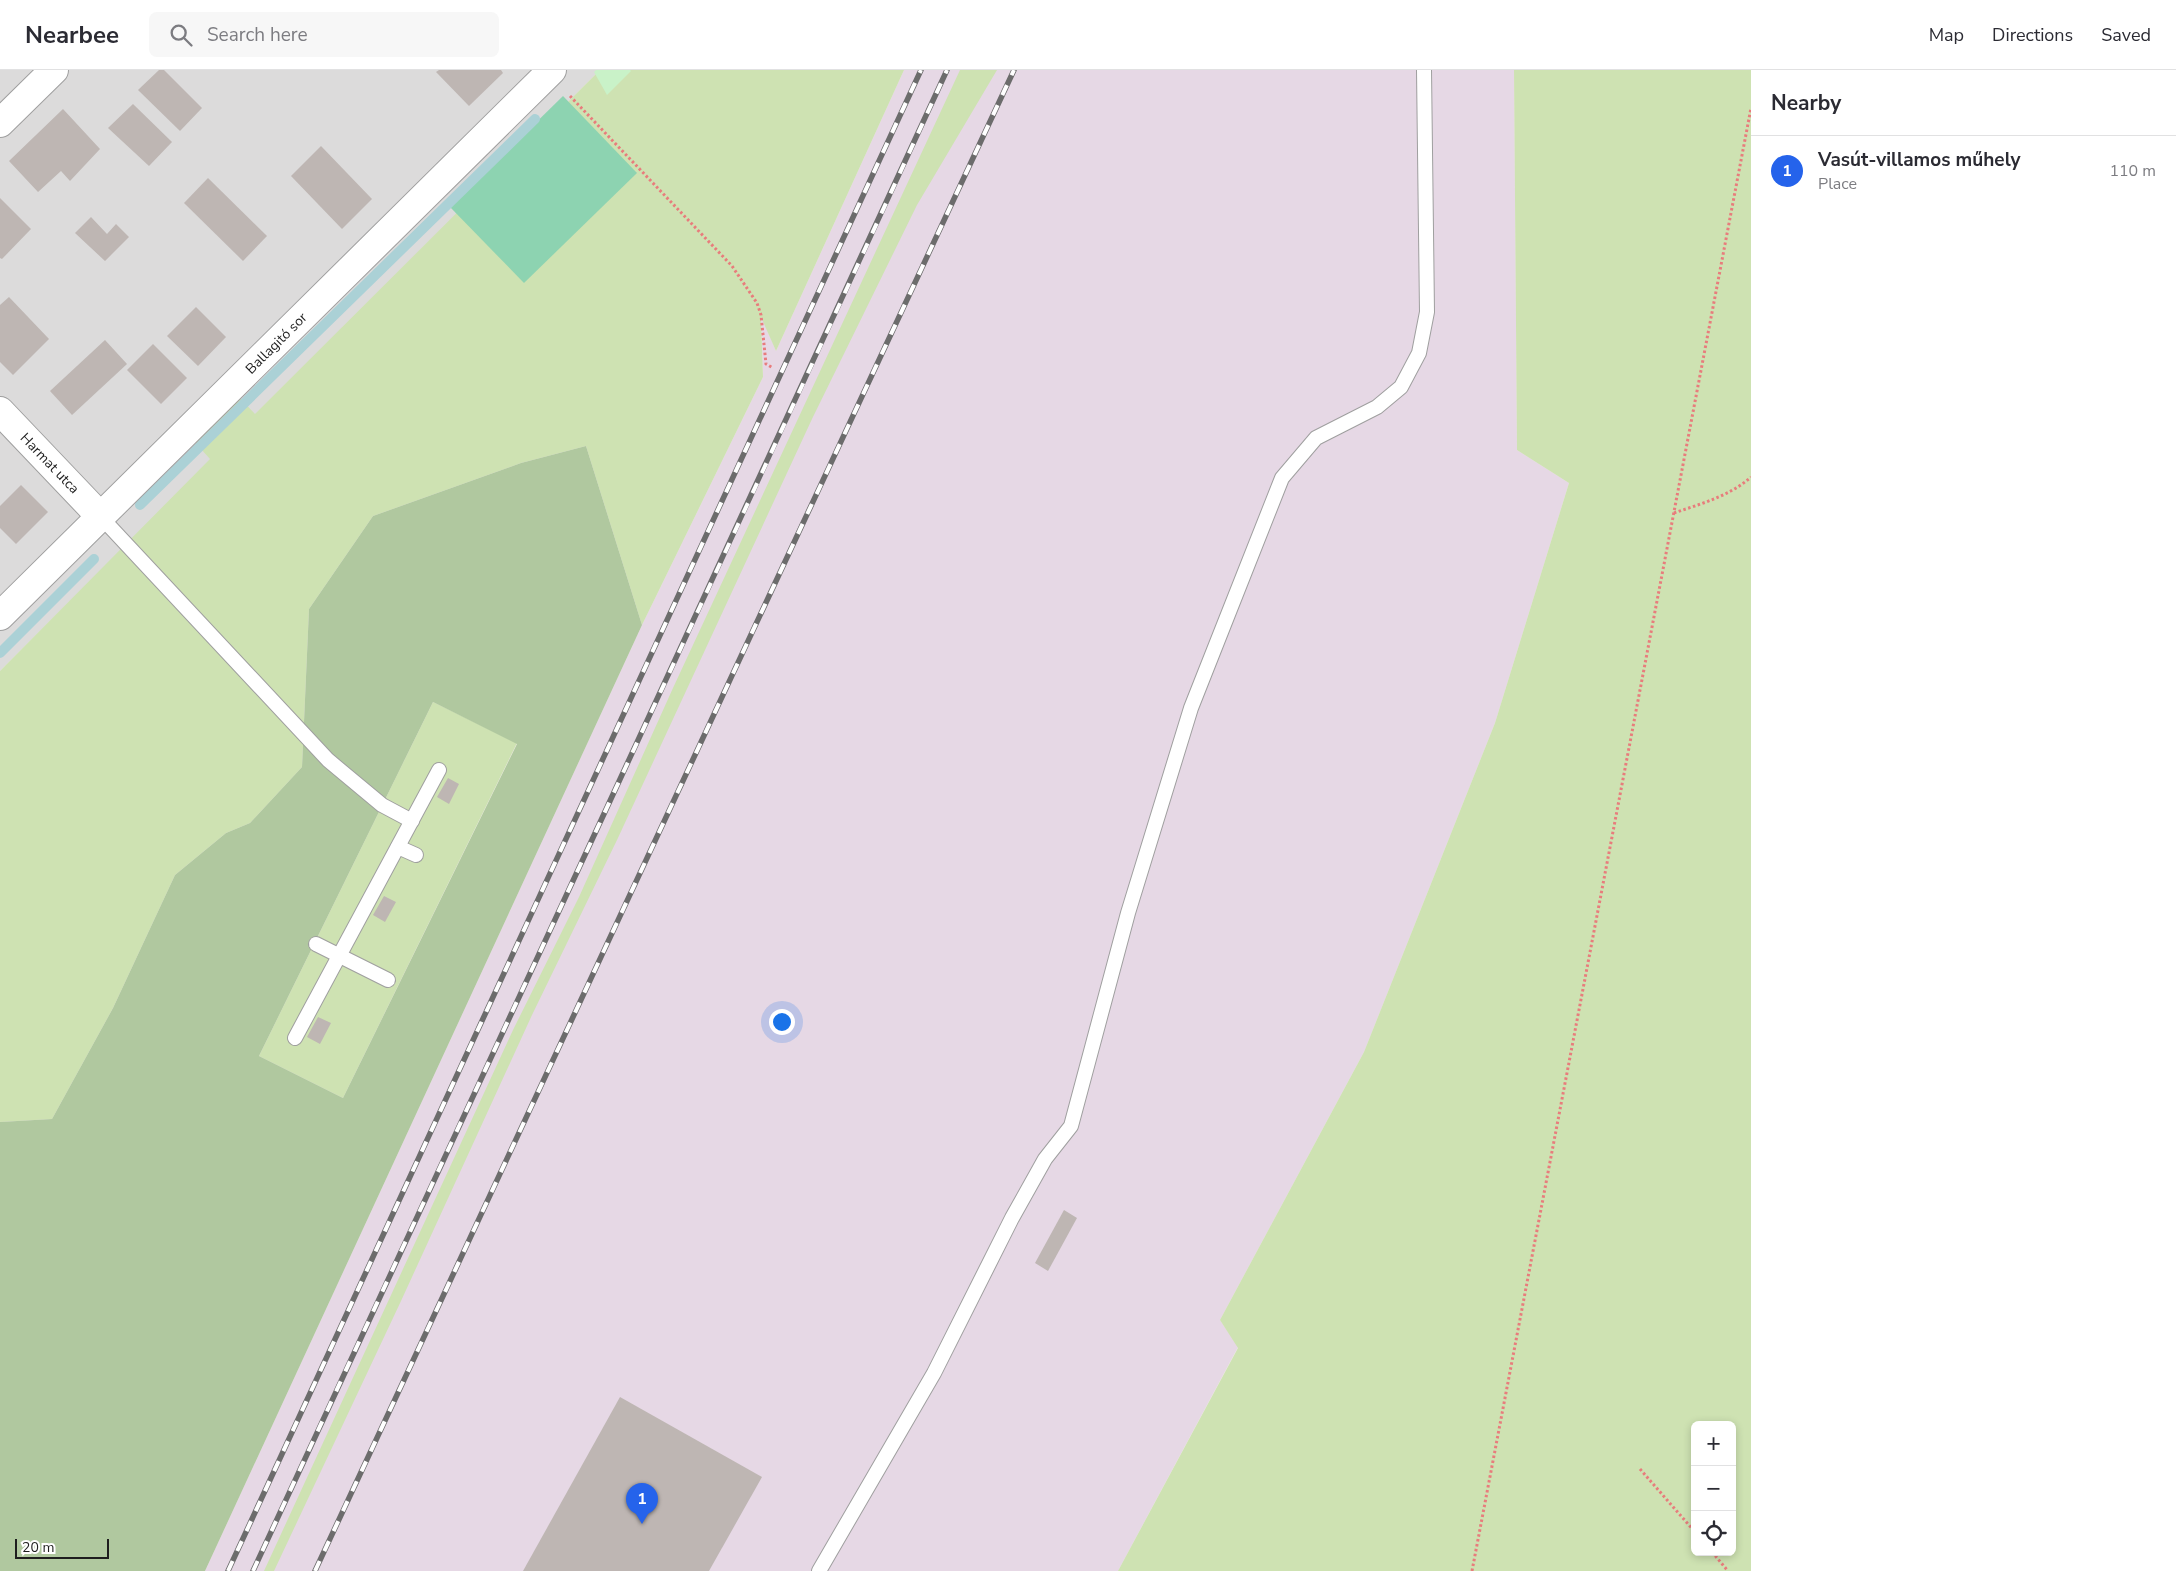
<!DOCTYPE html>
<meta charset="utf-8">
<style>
:root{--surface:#fff;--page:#f7f7f7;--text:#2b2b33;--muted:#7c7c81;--line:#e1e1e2;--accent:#2563eb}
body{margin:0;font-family:"Nunito Sans",sans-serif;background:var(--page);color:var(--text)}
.controls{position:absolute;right:15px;bottom:15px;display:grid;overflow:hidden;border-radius:8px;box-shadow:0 2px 8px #0003}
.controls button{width:45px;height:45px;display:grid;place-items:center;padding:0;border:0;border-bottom:1px solid var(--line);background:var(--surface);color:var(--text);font:25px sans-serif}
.scale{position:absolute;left:15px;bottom:12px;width:94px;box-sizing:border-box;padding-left:5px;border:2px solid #1e1e1e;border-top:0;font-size:14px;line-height:18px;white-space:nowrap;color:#1e1e1e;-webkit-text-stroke:4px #fff;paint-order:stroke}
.you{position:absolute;left:781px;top:951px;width:18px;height:18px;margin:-12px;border:4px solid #fff;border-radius:50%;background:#1a73e8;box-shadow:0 0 0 8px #1a73e833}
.badge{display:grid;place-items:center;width:32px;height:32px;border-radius:50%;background:var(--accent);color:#fff;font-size:16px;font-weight:700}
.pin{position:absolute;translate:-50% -41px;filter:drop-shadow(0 1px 2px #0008)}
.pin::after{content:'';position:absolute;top:26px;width:18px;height:15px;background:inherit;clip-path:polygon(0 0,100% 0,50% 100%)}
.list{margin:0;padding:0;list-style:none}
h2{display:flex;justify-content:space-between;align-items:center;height:65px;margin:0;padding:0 20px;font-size:21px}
h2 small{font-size:16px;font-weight:400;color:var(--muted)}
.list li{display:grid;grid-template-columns:32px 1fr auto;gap:15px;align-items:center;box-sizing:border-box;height:70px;padding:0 20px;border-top:1px solid var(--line)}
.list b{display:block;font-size:19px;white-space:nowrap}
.list p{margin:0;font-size:16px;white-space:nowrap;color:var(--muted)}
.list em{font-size:16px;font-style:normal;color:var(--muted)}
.icon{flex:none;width:28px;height:28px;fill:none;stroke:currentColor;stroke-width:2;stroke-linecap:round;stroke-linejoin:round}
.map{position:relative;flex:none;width:1751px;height:1501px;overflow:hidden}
header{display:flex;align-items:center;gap:30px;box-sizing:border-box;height:70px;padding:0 25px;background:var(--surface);border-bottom:1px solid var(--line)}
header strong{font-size:24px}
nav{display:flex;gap:28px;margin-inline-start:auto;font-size:18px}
.search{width:350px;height:45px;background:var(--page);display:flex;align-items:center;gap:12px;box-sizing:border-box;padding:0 18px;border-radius:8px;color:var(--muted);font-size:19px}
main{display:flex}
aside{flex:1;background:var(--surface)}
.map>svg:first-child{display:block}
</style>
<header>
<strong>Nearbee</strong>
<div class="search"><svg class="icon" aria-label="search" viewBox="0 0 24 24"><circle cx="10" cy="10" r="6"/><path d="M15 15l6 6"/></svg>Search here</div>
<nav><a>Map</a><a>Directions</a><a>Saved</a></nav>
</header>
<main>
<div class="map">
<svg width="1751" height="1501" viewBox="0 0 1751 1501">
<rect width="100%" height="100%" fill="#eeeae5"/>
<polygon fill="#dcdbdb" points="0,0 600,0 0,601"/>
<polygon fill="#e6d8e5" points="904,0 1514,0 1517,380 1569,413 1495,653 1364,982 1220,1250 1238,1277 1118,1501 205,1501 642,555 763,307 761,245 776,281"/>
<g fill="#cee2b2" fill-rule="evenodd">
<polygon points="600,0 904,0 776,281 761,247 763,307 642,555 586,376 521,393 373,446 309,539 302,697 250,753 226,763 175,805 113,938 52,1049 0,1052 0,601 210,389 192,369 237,325 255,344"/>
<polygon points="960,0 997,0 917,135 812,349 617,770 532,945 401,1231 274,1501 264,1501 513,960 579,827 673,618"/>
<path d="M1514 0H1751V1501H1118L1238 1278 1220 1250 1364 982 1495 653 1569 413 1517 380ZM1695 1355H1732V1482H1695Z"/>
<polygon points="433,632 517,673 343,1028 259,986"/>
</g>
<path fill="#b0c89f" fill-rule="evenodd" d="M586 376 642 555 205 1501H0V1052L52 1049 113 938 175 805 226 763 250 753 302 697 309 539 373 446 521 393ZM433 632 517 674 343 1028 259 986Z"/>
<polygon fill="#c9f2c8" points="596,0 630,0 631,1 607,25 594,2"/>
<polygon fill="#8dd3b1" points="563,26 637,103 524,213 450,137"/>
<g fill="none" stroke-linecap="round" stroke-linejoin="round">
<g stroke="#abd1d6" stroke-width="10">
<polyline points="140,435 535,49"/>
<polyline points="0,583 94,489"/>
</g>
</g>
<g fill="#beb6b3">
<polygon points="159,0 164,0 202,38 180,61 138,20"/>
<polygon points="439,0 501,0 503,3 469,36 436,2"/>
<polygon points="133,34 172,72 149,96 108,58"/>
<polygon points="63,39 100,79 70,111 61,101 38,122 9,91"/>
<polygon points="321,76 372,129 342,159 291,106"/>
<polygon points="208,108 267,166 243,191 184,133"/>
<polygon points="0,128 31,159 2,189 0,188"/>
<polygon points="91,147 107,164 116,154 129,167 105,191 75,163"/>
<polygon points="9,227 49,269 13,305 0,292 0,235"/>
<polygon points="196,237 226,267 198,296 167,266"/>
<polygon points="105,270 127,294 72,345 50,321"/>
<polygon points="153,274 187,308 161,334 127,300"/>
<polygon points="21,415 48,442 16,474 0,458 0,436"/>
<polygon points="448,708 459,714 449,734 437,727"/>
<polygon points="384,826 396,832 385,852 373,845"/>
<polygon points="318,947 331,953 320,974 307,967"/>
<polygon points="1064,1140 1077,1148 1048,1201 1035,1193"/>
<polygon points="620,1327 762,1407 709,1501 523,1501"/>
</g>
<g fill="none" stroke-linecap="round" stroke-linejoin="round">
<g stroke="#9f9f9f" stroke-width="16">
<g id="service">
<polyline points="100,446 328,690 382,735 412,751"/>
<polyline points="398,777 416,785"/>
<polyline points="316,874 388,910"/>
<polyline points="295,968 439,700"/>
<polyline points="819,1501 934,1303 1012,1148 1045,1089 1071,1056 1128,843 1191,638 1282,408 1316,368 1377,337 1401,317 1419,283 1427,242 1424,0"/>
</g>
</g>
<g stroke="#9f9f9f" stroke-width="30">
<g id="minor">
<polyline points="0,53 54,0"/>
<polyline points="0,341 100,446"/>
<polyline points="0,546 552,0"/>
</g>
</g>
<g stroke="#e87c7c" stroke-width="3" stroke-dasharray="2.5 2.5" stroke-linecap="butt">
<polyline points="570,26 732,196 757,233 761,245 766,294 773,298"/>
<path d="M1674 443C1700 434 1730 426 1751 407"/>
<polyline points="1640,1399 1695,1462"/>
<polyline points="1712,1482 1728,1501"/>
<polyline points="1472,1501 1751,38"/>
</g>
<use href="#service" stroke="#fff" stroke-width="14"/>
<use href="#minor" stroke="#fff" stroke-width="28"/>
<g stroke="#6c6c6c" stroke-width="5.5">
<g id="rail">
<polyline points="228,1501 921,0"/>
<path d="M253 1501C484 1001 718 501 947 0"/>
<polyline points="315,1501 1014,0"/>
</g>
</g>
<use href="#rail" stroke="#fff" stroke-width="4" stroke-dasharray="11" stroke-linecap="butt"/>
</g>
<g text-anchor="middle" stroke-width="5" stroke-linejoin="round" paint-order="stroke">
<g font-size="14" fill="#1e1e1e" stroke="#fff">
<text transform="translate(276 273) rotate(-45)" y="5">Ballagitó sor</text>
<text transform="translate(50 393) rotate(46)" y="5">Harmat utca</text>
</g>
</g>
</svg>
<div class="controls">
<button>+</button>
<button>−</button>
<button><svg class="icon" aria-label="locate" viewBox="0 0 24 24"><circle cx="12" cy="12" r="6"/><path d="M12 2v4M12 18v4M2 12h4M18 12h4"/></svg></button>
</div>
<div class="scale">20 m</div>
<div class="you"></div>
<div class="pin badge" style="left:642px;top:1454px">1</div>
</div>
<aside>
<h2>Nearby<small></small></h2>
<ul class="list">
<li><span class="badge">1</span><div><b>Vasút-villamos műhely</b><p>Place</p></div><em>110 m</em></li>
</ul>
</aside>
</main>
